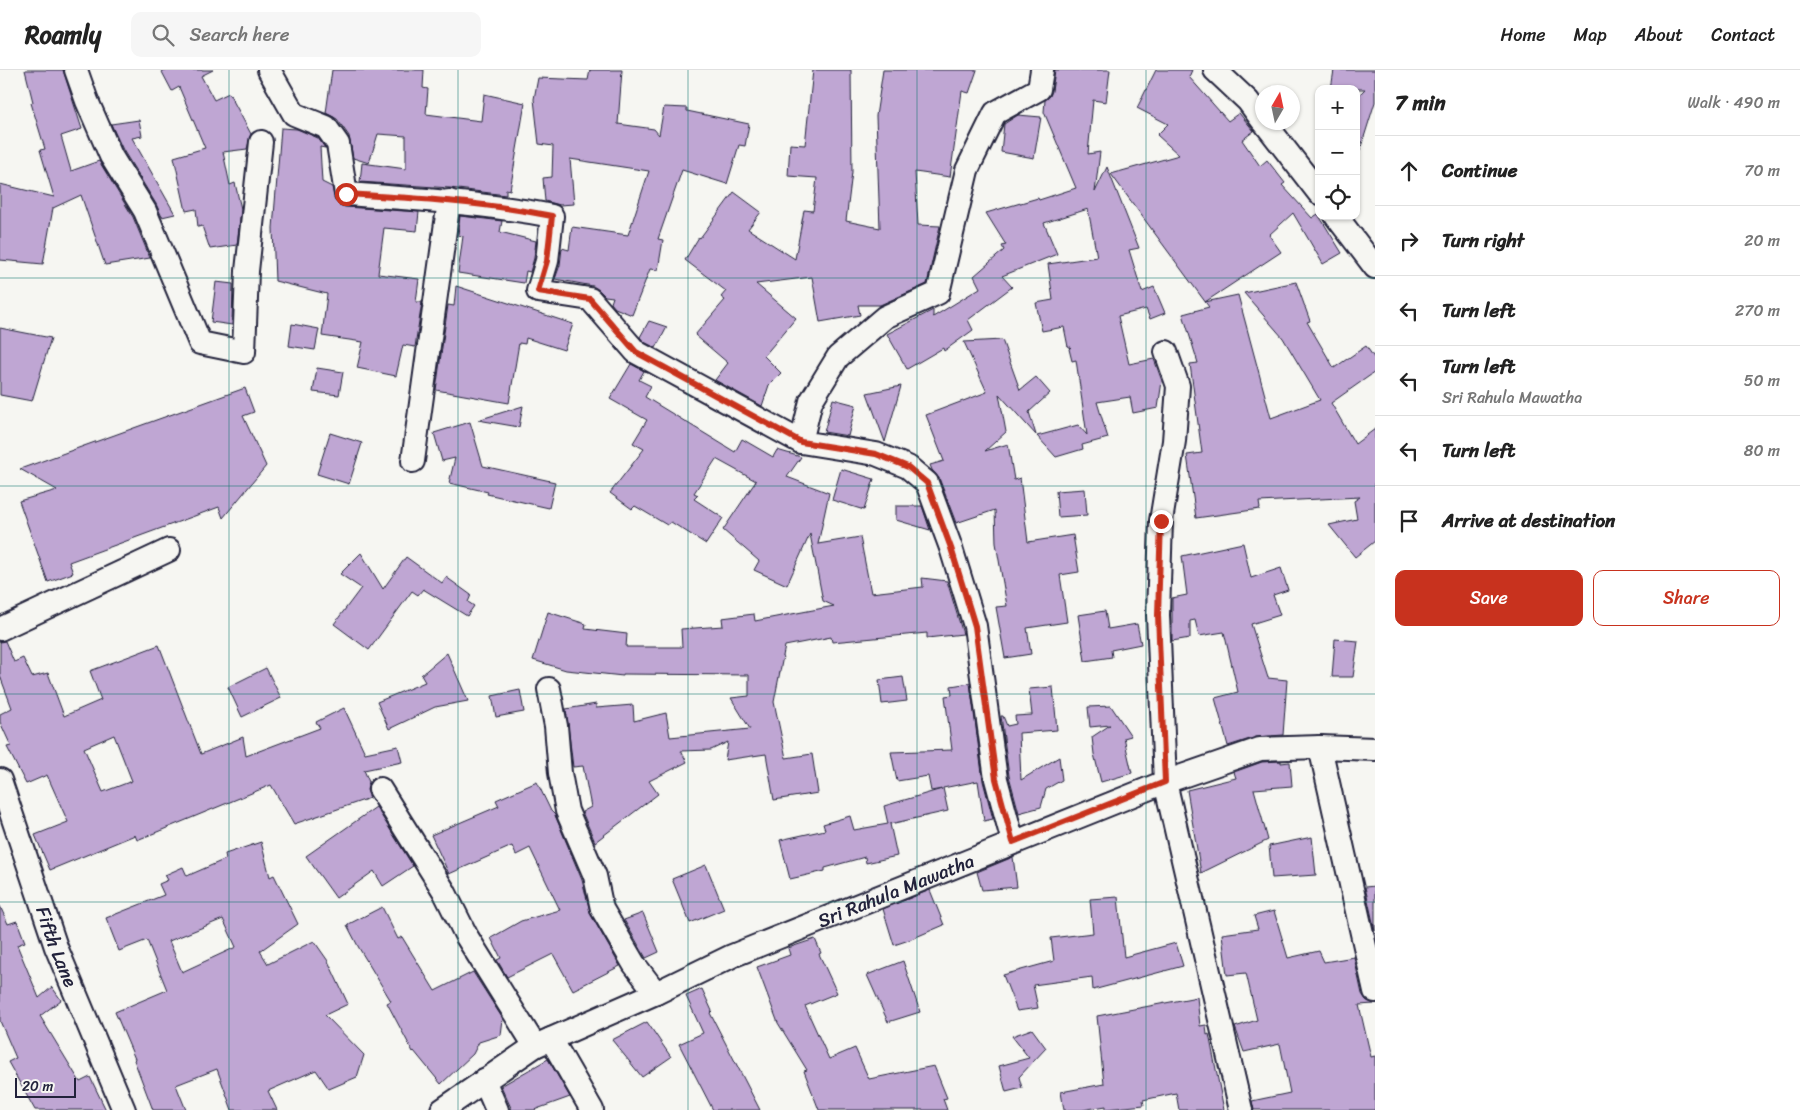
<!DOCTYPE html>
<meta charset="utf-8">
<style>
:root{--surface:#fff;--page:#f6f6f6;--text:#222;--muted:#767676;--line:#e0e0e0;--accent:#c8321e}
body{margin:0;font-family:Sriracha,sans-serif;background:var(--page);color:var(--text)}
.controls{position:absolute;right:15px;top:15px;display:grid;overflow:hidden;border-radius:10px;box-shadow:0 1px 4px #0004}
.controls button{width:45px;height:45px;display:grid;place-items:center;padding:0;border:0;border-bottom:1px solid var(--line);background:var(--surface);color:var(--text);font:25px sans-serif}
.compass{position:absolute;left:1255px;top:15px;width:45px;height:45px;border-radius:50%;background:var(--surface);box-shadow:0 1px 4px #0004;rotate:9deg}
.scale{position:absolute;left:15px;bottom:12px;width:61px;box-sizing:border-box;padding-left:5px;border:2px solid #22223b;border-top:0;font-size:14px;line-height:18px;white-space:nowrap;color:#22223b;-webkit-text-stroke:4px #f6f6f2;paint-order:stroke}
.stop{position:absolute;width:15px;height:15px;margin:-11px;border:4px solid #c8321e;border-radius:50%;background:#fff}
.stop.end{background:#c8321e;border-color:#fff;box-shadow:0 1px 5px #0008}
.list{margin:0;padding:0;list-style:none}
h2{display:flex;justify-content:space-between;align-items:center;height:65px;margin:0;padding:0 20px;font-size:21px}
h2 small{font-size:16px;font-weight:400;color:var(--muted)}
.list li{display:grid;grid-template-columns:32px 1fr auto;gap:15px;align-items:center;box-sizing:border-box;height:70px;padding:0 20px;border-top:1px solid var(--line)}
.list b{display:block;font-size:19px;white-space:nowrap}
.list p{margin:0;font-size:16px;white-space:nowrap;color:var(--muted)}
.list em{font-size:16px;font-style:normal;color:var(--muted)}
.actions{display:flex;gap:10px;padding:15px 20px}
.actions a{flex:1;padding:11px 0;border:1px solid var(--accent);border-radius:10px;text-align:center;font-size:18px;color:var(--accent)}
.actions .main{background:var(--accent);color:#fff}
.icon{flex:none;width:28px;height:28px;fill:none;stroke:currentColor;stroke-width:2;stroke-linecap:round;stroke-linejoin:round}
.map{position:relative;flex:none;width:1375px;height:1040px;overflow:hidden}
header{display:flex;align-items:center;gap:30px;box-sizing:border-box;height:70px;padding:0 25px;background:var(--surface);border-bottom:1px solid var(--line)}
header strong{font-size:24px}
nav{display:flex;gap:28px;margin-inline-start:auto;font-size:18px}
.search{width:350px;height:45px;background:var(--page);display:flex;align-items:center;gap:12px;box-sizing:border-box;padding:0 18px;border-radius:10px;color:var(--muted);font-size:19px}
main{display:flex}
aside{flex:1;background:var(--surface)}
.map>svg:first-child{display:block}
</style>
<header>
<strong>Roamly</strong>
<div class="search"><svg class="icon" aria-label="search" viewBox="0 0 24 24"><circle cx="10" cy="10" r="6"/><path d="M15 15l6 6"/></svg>Search here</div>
<nav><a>Home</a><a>Map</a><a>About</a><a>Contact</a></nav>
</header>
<main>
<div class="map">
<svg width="1375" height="1040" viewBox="0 0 1375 1040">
<rect width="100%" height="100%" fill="#f6f6f2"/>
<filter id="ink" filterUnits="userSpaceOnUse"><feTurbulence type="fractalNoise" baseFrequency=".02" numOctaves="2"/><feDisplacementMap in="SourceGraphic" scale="10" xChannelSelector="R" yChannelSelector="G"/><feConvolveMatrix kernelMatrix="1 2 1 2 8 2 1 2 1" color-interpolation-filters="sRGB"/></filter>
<g filter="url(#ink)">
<g fill="#bfa6d3" stroke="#22223b" fill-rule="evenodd">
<polygon points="25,0 63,0 82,59 61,66 71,101 99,91 133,147 150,188 105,195 81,125 53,138 43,194 0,190 0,114 54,127 40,80 45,79 31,33 33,32"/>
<polygon points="161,0 213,0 201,6 214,30 229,23 251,64 247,79 223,82 230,115 235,113 241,139 237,175 210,179 202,156 198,157 196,139 186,141 174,87 205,78 179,17 172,21"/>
<polygon points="332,0 424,0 423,18 428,19 426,44 481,51 484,24 525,33 510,120 506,119 506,125 450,118 360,112 362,93 406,99 406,66 378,64 369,93 353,88 349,66 337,49 326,43"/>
<polygon points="590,0 622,0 618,54 654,59 659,65 664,37 687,38 687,41 749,54 745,76 739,75 727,114 682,100 658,169 663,170 658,200 650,199 632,245 615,238 611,233 613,227 605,226 599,220 593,216 555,209 560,195 562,178 569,180 572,157 628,165 649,101 570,89 574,134 560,135 545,131 543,108 552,107 553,76 539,74 534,29 538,8 588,10"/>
<polygon points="813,0 851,0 852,102 846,151 880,158 876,46 883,0 977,0 969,23 962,21 950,107 915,102 918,155 940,156 927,214 880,235 858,235 860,245 820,252 812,207 756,214 796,248 764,286 781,303 769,315 762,336 715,310 728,293 695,265 725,230 721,227 726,221 685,190 699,167 700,168 734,122 761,142 748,159 795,189 804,140 813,141 817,108 788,106 790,74 805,75"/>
<polygon points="1055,0 1110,0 1106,32 1093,30 1088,84 1100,82 1095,122 1107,97 1139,178 1129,180 1142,222 1154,217 1165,243 1150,249 1146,239 1118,246 1129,294 1154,289 1162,311 1158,338 1133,343 1130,327 1097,332 1108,368 1082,375 1083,379 1056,387 1037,366 1078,355 1087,365 1076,290 1072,291 1069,279 1071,277 1068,277 1064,257 1042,261 1036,233 1053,230 1048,194 1097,187 1088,139 1044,153 1057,184 1002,206 1012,217 968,250 973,260 944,281 943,278 907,299 887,264 933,240 933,247 980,218 974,206 1004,180 1002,176 1006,175 986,143 1038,128 1039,130 1076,118 1044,42 1045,30 1050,26 1052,21"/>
<polygon points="1156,0 1192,0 1189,7 1228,51 1239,43 1254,61 1242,70 1260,96 1267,90 1285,113 1282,115 1312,148 1318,144 1342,183 1323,194 1293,143 1269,165 1281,182 1205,232 1238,225 1271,348 1320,330 1283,268 1244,223 1296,212 1310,251 1307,252 1334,298 1366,276 1375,289 1375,302 1331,333 1355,374 1375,359 1375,471 1355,487 1329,455 1357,449 1354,431 1360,427 1259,432 1260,439 1196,448 1187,385 1202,383 1190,294 1198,293 1183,244 1209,237 1111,104 1179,85 1157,65 1168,54 1137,38"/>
<polygon points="1334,0 1375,0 1375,32 1360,80 1356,80 1356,28 1365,19 1331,19"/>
<polygon points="1018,45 1041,47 1034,88 1001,82 1004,54"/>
<polygon points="139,50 142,66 132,68 175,144 162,147 156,134 123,80 111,54"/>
<polygon points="281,58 297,59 318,68 325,78 320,77 322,112 332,117 335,131 339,135 345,137 419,142 417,161 384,158 378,204 419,209 416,232 422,232 415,277 403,275 396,306 357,298 363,272 322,266 327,224 275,211 273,158"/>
<polygon points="460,146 502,151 500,162 536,171 534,188 530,202 526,201 524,213 458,203 463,166 458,165"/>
<polygon points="216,212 233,214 232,255 211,252"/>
<polygon points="456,216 573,254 564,280 526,268 525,274 519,273 509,333 436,320 448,235 454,236"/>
<polygon points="649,251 667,257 656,278 644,272 640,267"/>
<polygon points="292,254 319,259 315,280 289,276"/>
<polygon points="0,258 51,268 32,331 0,325"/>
<polygon points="1002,270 1020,320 1036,307 1050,323 1029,342 1036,365 999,324 1006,362 985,381 1008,374 1014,410 1020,408 1028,472 1073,465 1079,502 1060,505 1067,552 1027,558 1031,584 1005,588 996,537 1007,536 996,473 995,440 956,453 939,408 932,400 930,395 944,391 926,345 987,322 964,272"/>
<polygon points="631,294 644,301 639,310 651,316 645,327 735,382 742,369 773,387 777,380 801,387 787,407 829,423 818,474 860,467 871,523 923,517 922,508 947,511 963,564 927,568 927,563 832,572 831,567 785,576 774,632 786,688 812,684 818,723 774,730 766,684 725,690 728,672 711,680 681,681 687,692 649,711 658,724 595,772 582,742 591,737 583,696 573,697 566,639 596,634 596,638 633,635 634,651 666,643 670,667 750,659 731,628 749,626 749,605 623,604 623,606 566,600 533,590 548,542 586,554 585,559 627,564 626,577 682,577 681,559 723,556 722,548 754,544 755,551 834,536 823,531 810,464 787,515 754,500 759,491 723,460 756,411 716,389 694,423 698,425 694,429 723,448 706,474 671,452 667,455 635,436 632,439 610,423 644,379 633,373 647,350 610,329"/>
<polygon points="317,298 343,302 339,325 313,322"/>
<polygon points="901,316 885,372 867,323"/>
<polygon points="245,318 254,342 243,346 266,396 223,448 219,437 69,492 73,503 48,512 19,431 57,420 20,399"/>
<polygon points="833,329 856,335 848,366 824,362"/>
<polygon points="523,336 519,357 478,350"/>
<polygon points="470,352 483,396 555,412 549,438 487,424 488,422 449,413 455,388 442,391 434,363"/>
<polygon points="330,363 362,373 349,414 317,404"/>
<polygon points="841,399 874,409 864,440 832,430"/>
<polygon points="1085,419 1087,445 1058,447 1056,421"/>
<polygon points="896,436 922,436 930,460 896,450"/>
<polygon points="1243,473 1251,508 1281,498 1288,520 1273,525 1280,545 1251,554 1268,608 1287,610 1283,665 1256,667 1228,676 1215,628 1238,622 1224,562 1199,566 1195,550 1190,551 1190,568 1172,571 1172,528 1187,525 1182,486"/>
<polygon points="361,483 383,519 406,487 442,513 446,507 471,525 468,532 474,536 467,546 423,519 418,525 412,521 369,580 334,554 361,518 340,504"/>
<polygon points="1105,541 1108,559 1137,554 1141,574 1111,580 1112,587 1085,591 1078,545"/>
<polygon points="1335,569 1358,571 1353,607 1332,607"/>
<path d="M5 571 14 592 23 588 32 607 48 603 64 646 101 630 90 601 159 575 201 684 243 667 246 686 320 658 316 652 344 638 365 683 398 676 402 692 364 700 369 712 367 720 370 728 294 754 271 715 162 760 137 770 135 765 50 800 35 765 68 752 47 705 26 714 7 677 11 676 0 652V644L12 638 0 606V572ZM114 665 132 711 103 722 84 678Z"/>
<polygon points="447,583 468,631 435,637 389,659 377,632 425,612 421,605"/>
<polygon points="266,598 281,628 242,647 228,617"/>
<polygon points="903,607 907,631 882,634 879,610"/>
<polygon points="970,613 983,711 993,749 984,751 978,711 943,718 948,741 890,754 897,786 866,793 865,787 825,798 825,801 790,809 780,770 825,760 823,754 850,746 854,760 888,754 884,736 942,719 931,721 928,706 897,711 891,682 952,680 945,626 952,625 951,616"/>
<polygon points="1053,617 1057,660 1019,663 1021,710 1059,687 1062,710 1046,719 1041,737 1019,743 1009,706 1001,646 1003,646 1007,656 1016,654 1015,646 1032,645 1029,619"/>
<polygon points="520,620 524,642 496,647 492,626"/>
<polygon points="1111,636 1131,666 1124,668 1132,703 1101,712 1094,684 1092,667 1110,655 1090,657 1088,637"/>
<polygon points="1281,691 1281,693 1290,692 1292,716 1254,719 1268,770 1201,803 1187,720 1236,708 1234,702 1262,692"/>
<polygon points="537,712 551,741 555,745 582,810 591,845 620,896 573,920 553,884 507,907 497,890 501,888 491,868 521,851 560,840 530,778 516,785 512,776 449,804 431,765 499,736 496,730"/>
<polygon points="376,737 413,796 383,816 374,801 336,828 306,786"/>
<polygon points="1312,767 1316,805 1272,808 1269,776"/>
<path d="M261 772 270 807 274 805 298 854 260 881 268 894 314 871 328 891 348 934 325 945 364 985 357 1007 329 1019 316 1000 268 1021 277 1040H232L217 999 176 1015 186 1040H153L134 990 135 989 115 942 167 920 147 870 119 881 106 848 164 825 159 814 168 810 165 805 183 797 187 806 226 789 225 784ZM223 849 236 877 182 902 169 871Z"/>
<polygon points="1013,787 1017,817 982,820 977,802"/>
<polygon points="706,795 724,839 690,853 672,809"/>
<polygon points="1375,816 1375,861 1365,817"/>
<polygon points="930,820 944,855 909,870 894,875 883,839"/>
<polygon points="1118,827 1124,887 1176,873 1183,896 1093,920 1092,907 1033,915 1038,938 1017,941 1003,905 1054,891 1051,868 1093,863 1090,829"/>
<polygon points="0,836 8,854 17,851 25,872 17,875 39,928 52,917 61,930 40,946 80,1012 90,1007 106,1040 35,1040 8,992 16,988 0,951"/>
<polygon points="382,837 398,869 402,867 435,921 473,902 503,949 501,965 479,972 473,984 441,1014 414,981 413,982 387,933 391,931 359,878 347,855"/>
<polygon points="1274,841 1288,888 1319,881 1324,892 1354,887 1362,924 1366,930 1374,934 1359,935 1371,987 1375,986 1375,1040 1254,1040 1252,1031 1290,1023 1280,974 1244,982 1235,957 1257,950 1246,903 1227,905 1222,864 1258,859 1254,846"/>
<polygon points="643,843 659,882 646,888 624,850"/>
<polygon points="815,869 821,883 819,884 837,923 805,936 829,989 855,978 869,1009 934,996 947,1028 943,1029 947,1040 819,1040 804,1001 807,1000 778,953 757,897 790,885 788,878"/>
<polygon points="903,891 920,942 888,952 867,905"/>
<polygon points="702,919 712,941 710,943 760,1040 713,1040 679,974 703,963 686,926"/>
<polygon points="1197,927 1200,956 1206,955 1207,965 1209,964 1224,1040 1179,1040 1176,1023 1143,1030 1144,1035 1106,1039 1106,1036 1082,1040 1064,1040 1061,1022 1104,1014 1097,946"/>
<polygon points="647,952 671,987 642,1007 612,970"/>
<polygon points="1032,959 1046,978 1019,1007 1022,1018 1006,1022 999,996 1029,988 1012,966"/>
<polygon points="548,989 570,1027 534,1040 512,1040 501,1016"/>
</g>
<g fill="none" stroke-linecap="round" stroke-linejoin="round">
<g stroke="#22223b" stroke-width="26">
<g id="minor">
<polyline points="76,0 87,31 111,86 145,141 200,273 244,282 247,201 261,72"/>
<path d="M269 0 294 44 326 57 338 74 346 124C415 129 484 133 552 146L547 191 538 221 590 229 636 282 801 372"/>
<polyline points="1215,0 1248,31 1262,50"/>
<polyline points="1264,52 1319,123"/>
<polyline points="1336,146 1375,197"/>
<polyline points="1166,282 1178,316 1174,371 1161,451 1158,545 1165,712 1241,1040"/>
<polyline points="413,391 449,131"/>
<polyline points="0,559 169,480"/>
<polyline points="549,619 556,656 560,703 567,741 595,806 602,839 634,894 656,923"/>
<polyline points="1320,677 1375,921"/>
<path id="s1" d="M0 710 56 877 124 1040"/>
<polyline points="380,719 444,821 467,867 535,976"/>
<polyline points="1013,772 996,709 975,556 951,478 927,413 908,397 876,384 801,372 811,331 838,287 885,247 938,223 967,100 995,43 1039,19 1042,0"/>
<polyline points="551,969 592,1040"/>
<polyline points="484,1010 497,1040"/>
<path id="s2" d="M442 1040 535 976 656 923 732 886 1165 712 1260 679 1320 677 1375 679"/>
</g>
</g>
<use href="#minor" stroke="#f6f6f2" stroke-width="22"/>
</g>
</g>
<g fill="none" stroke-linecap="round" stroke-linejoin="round" filter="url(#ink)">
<path stroke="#c8321e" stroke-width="6" d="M346 124C415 128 484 132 552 146L547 191 538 221 590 229 636 282 801 372 876 384 908 397 927 413 951 478 975 556 996 709 1013 772 1165 712 1158 545 1161 451"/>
</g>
<path fill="none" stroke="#0f766e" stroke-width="1" stroke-opacity="0.55" d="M229 0V1040M458 0V1040M688 0V1040M917 0V1040M1146 0V1040M0 208H1375M0 416H1375M0 624H1375M0 832H1375"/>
<g text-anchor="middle" stroke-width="4" stroke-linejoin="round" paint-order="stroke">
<g font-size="19" fill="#22223b" stroke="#f6f6f2">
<text dy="7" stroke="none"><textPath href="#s2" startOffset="506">Sri Rahula Mawatha</textPath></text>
<text dy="7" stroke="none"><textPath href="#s1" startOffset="176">Fifth Lane</textPath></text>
</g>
</g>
</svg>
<div class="controls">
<button>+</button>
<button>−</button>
<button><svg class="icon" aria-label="locate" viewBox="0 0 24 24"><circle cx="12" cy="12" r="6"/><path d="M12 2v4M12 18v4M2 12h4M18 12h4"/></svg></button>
</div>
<svg class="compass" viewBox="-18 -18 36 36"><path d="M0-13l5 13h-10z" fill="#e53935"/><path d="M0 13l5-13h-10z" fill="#767676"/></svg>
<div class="scale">20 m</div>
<div class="stop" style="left:346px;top:124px"></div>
<div class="stop end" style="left:1161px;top:451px"></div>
</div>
<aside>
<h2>7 min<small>Walk · 490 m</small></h2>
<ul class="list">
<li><svg class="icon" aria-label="ahead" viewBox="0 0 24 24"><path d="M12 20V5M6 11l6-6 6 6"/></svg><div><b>Continue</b></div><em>70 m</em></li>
<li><svg class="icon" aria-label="right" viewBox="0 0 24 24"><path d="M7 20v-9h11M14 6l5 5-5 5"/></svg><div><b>Turn right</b></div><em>20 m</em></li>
<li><svg class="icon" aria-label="left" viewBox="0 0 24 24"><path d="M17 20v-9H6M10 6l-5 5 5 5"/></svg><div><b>Turn left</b></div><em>270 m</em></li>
<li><svg class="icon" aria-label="left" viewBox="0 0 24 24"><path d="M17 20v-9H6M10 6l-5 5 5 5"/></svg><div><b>Turn left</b><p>Sri Rahula Mawatha</p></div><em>50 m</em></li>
<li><svg class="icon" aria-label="left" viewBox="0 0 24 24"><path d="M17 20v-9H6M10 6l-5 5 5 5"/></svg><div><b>Turn left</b></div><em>80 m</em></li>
<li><svg class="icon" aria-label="arrive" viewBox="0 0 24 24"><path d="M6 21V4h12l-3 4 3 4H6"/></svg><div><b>Arrive at destination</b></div></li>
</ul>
<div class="actions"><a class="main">Save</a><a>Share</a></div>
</aside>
</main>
